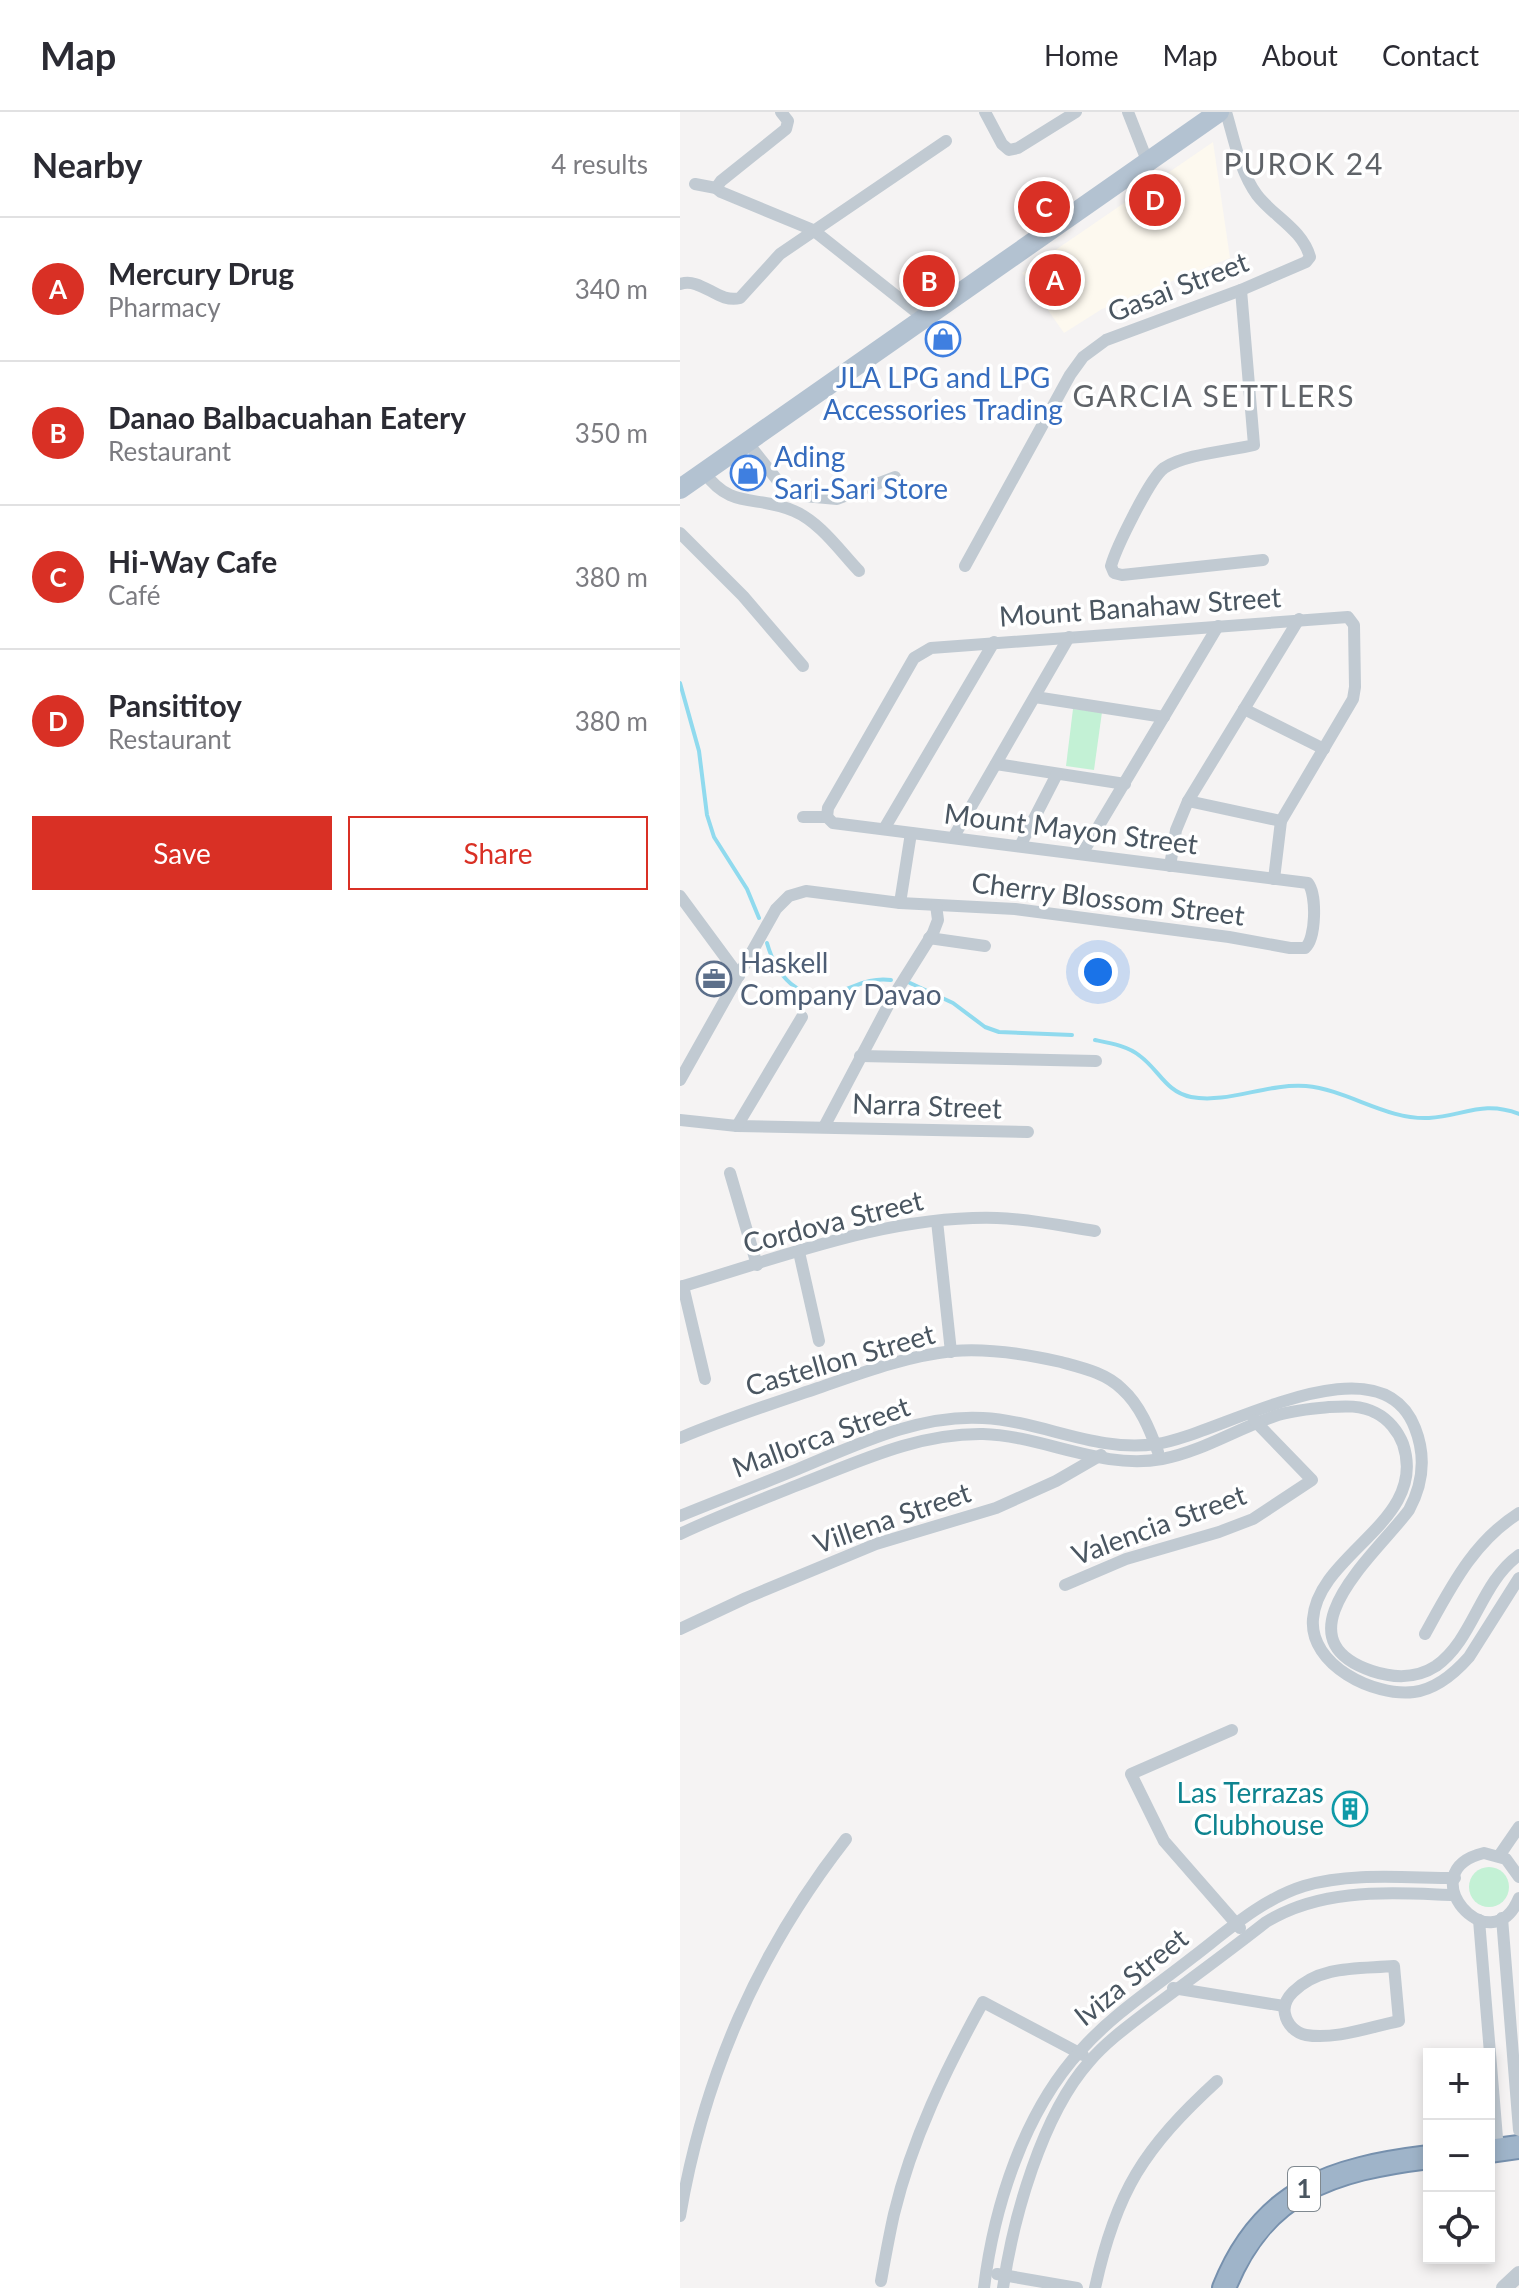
<!DOCTYPE html>
<meta charset="utf-8">
<style>
:root{--surface:#fff;--page:#f7f7f7;--text:#2b2b33;--muted:#7c7c81;--line:#e1e1e2;--accent:#d93025}
body{margin:0;font-family:Lato,sans-serif;background:var(--page);color:var(--text)}
.controls{position:absolute;right:24px;bottom:24px;display:grid;overflow:hidden;border-radius:0px;box-shadow:0 4px 12px #0003}
.controls button{width:72px;height:72px;display:grid;place-items:center;padding:0;border:0;border-bottom:2px solid var(--line);background:var(--surface);color:var(--text);font:40px sans-serif}
.you{position:absolute;left:418px;top:860px;width:28px;height:28px;margin:-20px;border:6px solid #fff;border-radius:50%;background:#1a73e8;box-shadow:0 0 0 12px #1a73e833}
.badge{display:grid;place-items:center;width:52px;height:52px;border-radius:50%;background:var(--accent);color:#fff;font-size:26px;font-weight:700}
.pin{position:absolute;translate:-50% -50%;border:4px solid #fff;box-shadow:0 2px 8px #0006}
.list{margin:0;padding:0;list-style:none}
h2{display:flex;justify-content:space-between;align-items:center;height:104px;margin:0;padding:0 32px;font-size:34px}
h2 small{font-size:26px;font-weight:400;color:var(--muted)}
.list li{display:grid;grid-template-columns:52px 1fr auto;gap:24px;align-items:center;box-sizing:border-box;height:144px;padding:0 32px;border-top:2px solid var(--line)}
.list b{display:block;font-size:30px;white-space:nowrap}
.list p{margin:0;font-size:26px;white-space:nowrap;color:var(--muted)}
.list em{font-size:26px;font-style:normal;color:var(--muted)}
.actions{display:flex;gap:16px;padding:24px 32px}
.actions a{flex:1;padding:18px 0;border:2px solid var(--accent);border-radius:0px;text-align:center;font-size:28px;color:var(--accent)}
.actions .main{background:var(--accent);color:#fff}
.icon{flex:none;width:44px;height:44px;fill:none;stroke:currentColor;stroke-width:2;stroke-linecap:round;stroke-linejoin:round}
.map{position:relative;flex:none;width:839px;height:2176px;overflow:hidden}
header{display:flex;align-items:center;gap:48px;box-sizing:border-box;height:112px;padding:0 40px;background:var(--surface);border-bottom:2px solid var(--line)}
header strong{font-size:38px}
nav{display:flex;gap:44px;margin-inline-start:auto;font-size:28px}
main{display:flex}
aside{flex:1;background:var(--surface)}
.map>svg:first-child{display:block}
</style>
<header>
<strong>Map</strong>
<nav><a>Home</a><a>Map</a><a>About</a><a>Contact</a></nav>
</header>
<main>
<aside>
<h2>Nearby<small>4 results</small></h2>
<ul class="list">
<li><span class="badge">A</span><div><b>Mercury Drug</b><p>Pharmacy</p></div><em>340 m</em></li>
<li><span class="badge">B</span><div><b>Danao Balbacuahan Eatery</b><p>Restaurant</p></div><em>350 m</em></li>
<li><span class="badge">C</span><div><b>Hi-Way Cafe</b><p>Café</p></div><em>380 m</em></li>
<li><span class="badge">D</span><div><b>Pansititoy</b><p>Restaurant</p></div><em>380 m</em></li>
</ul>
<div class="actions"><a class="main">Save</a><a>Share</a></div>
</aside>
<div class="map">
<svg width="839" height="2176" viewBox="0 0 839 2176">
<rect width="100%" height="100%" fill="#f5f3f3"/>
<polygon fill="#fdf9ef" points="533,30 550,146 422,197 384,221 342,161"/>
<g fill="#c3f1d5">
<polygon points="393,597 422,600 414,658 386,654"/>
<circle cx="809" cy="1775" r="20"/>
</g>
<g fill="none" stroke-linecap="round" stroke-linejoin="round">
<g stroke="#90daee" stroke-width="4">
<polyline points="0,571 19,639 27,703 34,725 67,777 79,806"/>
<path d="M87 831C96 863 119 891 155 881 175 875 189 865 211 868"/>
<polyline points="230,871 273,891 305,915 319,920 392,923"/>
<path d="M415 928C430 931 448 934 460 944 479 958 486 980 511 985 548 992 587 971 626 974 668 978 706 1008 749 1006 783 1004 803 988 839 1002"/>
</g>
<g stroke="#7690ad" stroke-width="26">
<g id="trunk">
<polyline points="809,2039 839,2035"/>
<path d="M544 2176C583 2078 652 2057 749 2045"/>
</g>
</g>
<g stroke="#c1cad2" stroke-width="12">
<polyline points="305,0 322,32 329,38 338,36 396,0"/>
<polyline points="448,0 468,51"/>
<polyline points="15,72 36,76 41,80 133,118 244,206"/>
<polyline points="36,76 41,69 106,17 108,9 101,0"/>
<path d="M0 172C22 165 38 192 60 186L100 142 266 29"/>
<path d="M561 178 574 333C549 339 505 342 484 356 470 366 436 436 431 454L434 461 442 463 583 448"/>
<polyline points="67,330 98,369 124,384 157,387 215,365"/>
<path d="M24 360C52 399 76 382 114 399 140 410 160 439 179 459"/>
<polyline points="0,421 63,484 123,554"/>
<path d="M285 454 390 263 403 245 426 228 561 178 626 150 630 145C622 117 594 105 577 83 560 60 554 27 546 0"/>
<polyline points="355,585 484,605"/>
<polyline points="564,597 644,637"/>
<polyline points="316,652 445,672"/>
<polyline points="508,689 601,709"/>
<polyline points="123,705 147,705"/>
<polyline points="147,705 148,696 234,546 251,536 668,505 674,513 675,575 673,587 601,709 594,767"/>
<polyline points="204,717 314,530"/>
<polyline points="273,726 389,525"/>
<polyline points="340,734 377,662"/>
<polyline points="402,742 538,514"/>
<polyline points="490,754 496,718 508,689 619,507"/>
<polyline points="0,784 59,864"/>
<polyline points="220,791 231,721"/>
<polyline points="249,826 305,834"/>
<polyline points="180,944 416,949"/>
<path d="M0 968 96 797 109 784 126 779 220 791 335 797 549 825 610 836H625C636 827 637 783 628 771L153 711 147 705"/>
<polyline points="0,1008 57,1014 348,1020"/>
<polyline points="57,1014 122,905"/>
<polyline points="144,1015 211,888 253,821 258,808 256,793"/>
<polyline points="50,1061 77,1153"/>
<polyline points="257,1109 271,1240"/>
<polyline points="119,1140 139,1229"/>
<polyline points="3,1174 25,1267"/>
<path d="M0 1175C103 1145 208 1103 317 1106 350 1107 383 1114 415 1119"/>
<path d="M0 1326C45 1307 91 1292 138 1276 181 1261 226 1244 273 1239 309 1236 346 1242 381 1250 403 1256 426 1261 442 1277 460 1293 470 1318 478 1340"/>
<path d="M0 1404C39 1388 79 1373 118 1357 176 1333 239 1302 303 1306 361 1309 418 1341 476 1332 538 1324 699 1222 735 1316 746 1344 743 1372 729 1398 699 1439 594 1526 692 1559 713 1566 736 1567 756 1554 794 1527 800 1471 839 1443"/>
<path d="M0 1422C38 1404 78 1389 118 1373 178 1350 237 1321 303 1322 364 1324 421 1358 482 1347 523 1339 556 1317 595 1304 612 1298 631 1297 649 1295 665 1294 681 1293 696 1301 708 1307 718 1319 723 1332 749 1409 638 1441 633 1507 629 1553 694 1585 734 1580 756 1577 774 1562 789 1545L839 1466"/>
<polyline points="385,1473 446,1447 539,1420 573,1407 632,1368 574,1308"/>
<polyline points="0,1517 66,1486 196,1432 316,1396 376,1369 421,1343"/>
<path d="M745 1522C771 1475 793 1430 839 1401"/>
<polyline points="552,1618 451,1662 484,1729 560,1816"/>
<polyline points="819,1744 839,1715"/>
<path d="M839 1765 826 1747 804 1741C728 1759 811 1854 839 1786"/>
<polyline points="822,1806 839,2018"/>
<polyline points="799,1808 818,2038"/>
<path d="M714 1854 719 1909C690 1915 655 1928 626 1923 615 1921 607 1912 605 1902 603 1893 607 1886 613 1880 640 1853 678 1857 714 1854Z"/>
<polyline points="493,1876 604,1894"/>
<path d="M0 2104C24 1963 78 1840 166 1727"/>
<polyline points="317,2162 397,2176"/>
<path d="M201 2169C205 2147 209 2124 214 2102 232 2027 266 1957 303 1890L403 1943"/>
<path d="M304 2176C314 2094 344 2000 401 1938 433 1902 475 1875 513 1845 547 1819 582 1787 624 1774 671 1760 727 1766 775 1766"/>
<path d="M323 2176C333 2106 362 2003 409 1950 426 1930 448 1914 469 1898 508 1869 548 1840 586 1810 643 1775 710 1781 774 1783"/>
<path d="M415 2176C436 2079 464 2036 537 1969"/>
</g>
<polyline stroke="#c1cad2" stroke-width="16" points="824,2176 839,2162"/>
<polyline stroke="#b3c2d1" stroke-width="20" points="0,377 539,0"/>
<use href="#trunk" stroke="#9fb4c9" stroke-width="22"/>
</g>
<defs>
<g id="shop-ring" transform="scale(1.8)"><circle r="9.5" fill="#fff" stroke="#3f7fe0" stroke-width="1.5"/><path d="M-5-2.5h2.3a2.7 3.5 0 0 1 5.4 0H5L5.5 6h-11ZM-1.5-2.5h3a1.5 2.3 0 0 0-3 0Z" fill="#3f7fe0"/></g>
<g id="office-ring" transform="scale(1.8)"><circle r="9.5" fill="#fff" stroke="#5c6f8a" stroke-width="1.5"/><path d="M-6-3h4V-5.5h4V-3h4V5H-6ZM-1-4.5V-3h2v-1.5ZM-6 0V1H6V0Z" fill="#5c6f8a"/></g>
<g id="building-ring" transform="scale(1.8)"><circle r="9.5" fill="#fff" stroke="#0f9aa8" stroke-width="1.5"/><path d="M-4-6H4V6H1V3H-1V6H-4ZM-2.5-4.3h1.7v1.8h-1.7ZM.8-4.3h1.7v1.8H.8ZM-2.5-1h1.7V.8h-1.7ZM.8-1h1.7V.8H.8Z" fill="#0f9aa8"/></g>
</defs>
<g fill-rule="evenodd">
<use href="#shop-ring" x="263" y="227"/>
<use href="#shop-ring" x="68" y="361"/>
<use href="#office-ring" x="34" y="867"/>
<use href="#building-ring" x="670" y="1697"/>
</g>
<g text-anchor="middle" stroke-width="7" stroke-linejoin="round" paint-order="stroke">
<rect fill="#fff" stroke="#808990" stroke-width="2" x="608" y="2055" width="32" height="44" rx="6"/>
<g font-size="26" font-weight="bold" fill="#4a5661">
<text x="624" y="2086">1</text>
</g>
<g font-size="28" fill="#4a5661" stroke="#fff">
<text transform="translate(498 175) rotate(-21)" y="10">Gasai Street</text>
<text transform="translate(460 495) rotate(-4)" y="10">Mount Banahaw Street</text>
<text transform="translate(391 717) rotate(7)" y="10">Mount Mayon Street</text>
<text transform="translate(428 787) rotate(7)" y="10">Cherry Blossom Street</text>
<text transform="translate(247 994) rotate(2)" y="10">Narra Street</text>
<text transform="translate(153 1110) rotate(-14)" y="10">Cordova Street</text>
<text transform="translate(160 1248) rotate(-16)" y="10">Castellon Street</text>
<text transform="translate(141 1325) rotate(-20)" y="10">Mallorca Street</text>
<text transform="translate(212 1406) rotate(-19)" y="10">Villena Street</text>
<text transform="translate(479 1413) rotate(-20)" y="10">Valencia Street</text>
<text transform="translate(451 1865) rotate(-39)" y="10">Iviza Street</text>
</g>
<g font-size="28" fill="#366cbe" stroke="#fff">
<text x="263" y="276">JLA LPG and LPG<tspan x="263" dy="32">Accessories Trading</tspan></text>
<text x="94" y="355" text-anchor="start">Ading<tspan x="94" dy="32">Sari-Sari Store</tspan></text>
</g>
<g font-size="28" fill="#4e5e75" stroke="#fff" text-anchor="start">
<text x="60" y="861">Haskell<tspan x="60" dy="32">Company Davao</tspan></text>
</g>
<g font-size="28" fill="#0d838f" stroke="#fff" text-anchor="end">
<text x="644" y="1691">Las Terrazas<tspan x="644" dy="32">Clubhouse</tspan></text>
</g>
<g font-size="30" letter-spacing="2" fill="#5f6368" stroke="#fff">
<text x="624" y="63">PUROK 24</text>
<text x="534" y="295">GARCIA SETTLERS</text>
</g>
</g>
</svg>
<div class="controls">
<button>+</button>
<button>−</button>
<button><svg class="icon" aria-label="locate" viewBox="0 0 24 24"><circle cx="12" cy="12" r="6"/><path d="M12 2v4M12 18v4M2 12h4M18 12h4"/></svg></button>
</div>
<div class="you"></div>
<div class="pin badge" style="left:375px;top:168px">A</div>
<div class="pin badge" style="left:249px;top:169px">B</div>
<div class="pin badge" style="left:364px;top:95px">C</div>
<div class="pin badge" style="left:475px;top:88px">D</div>
</div>
</main>
